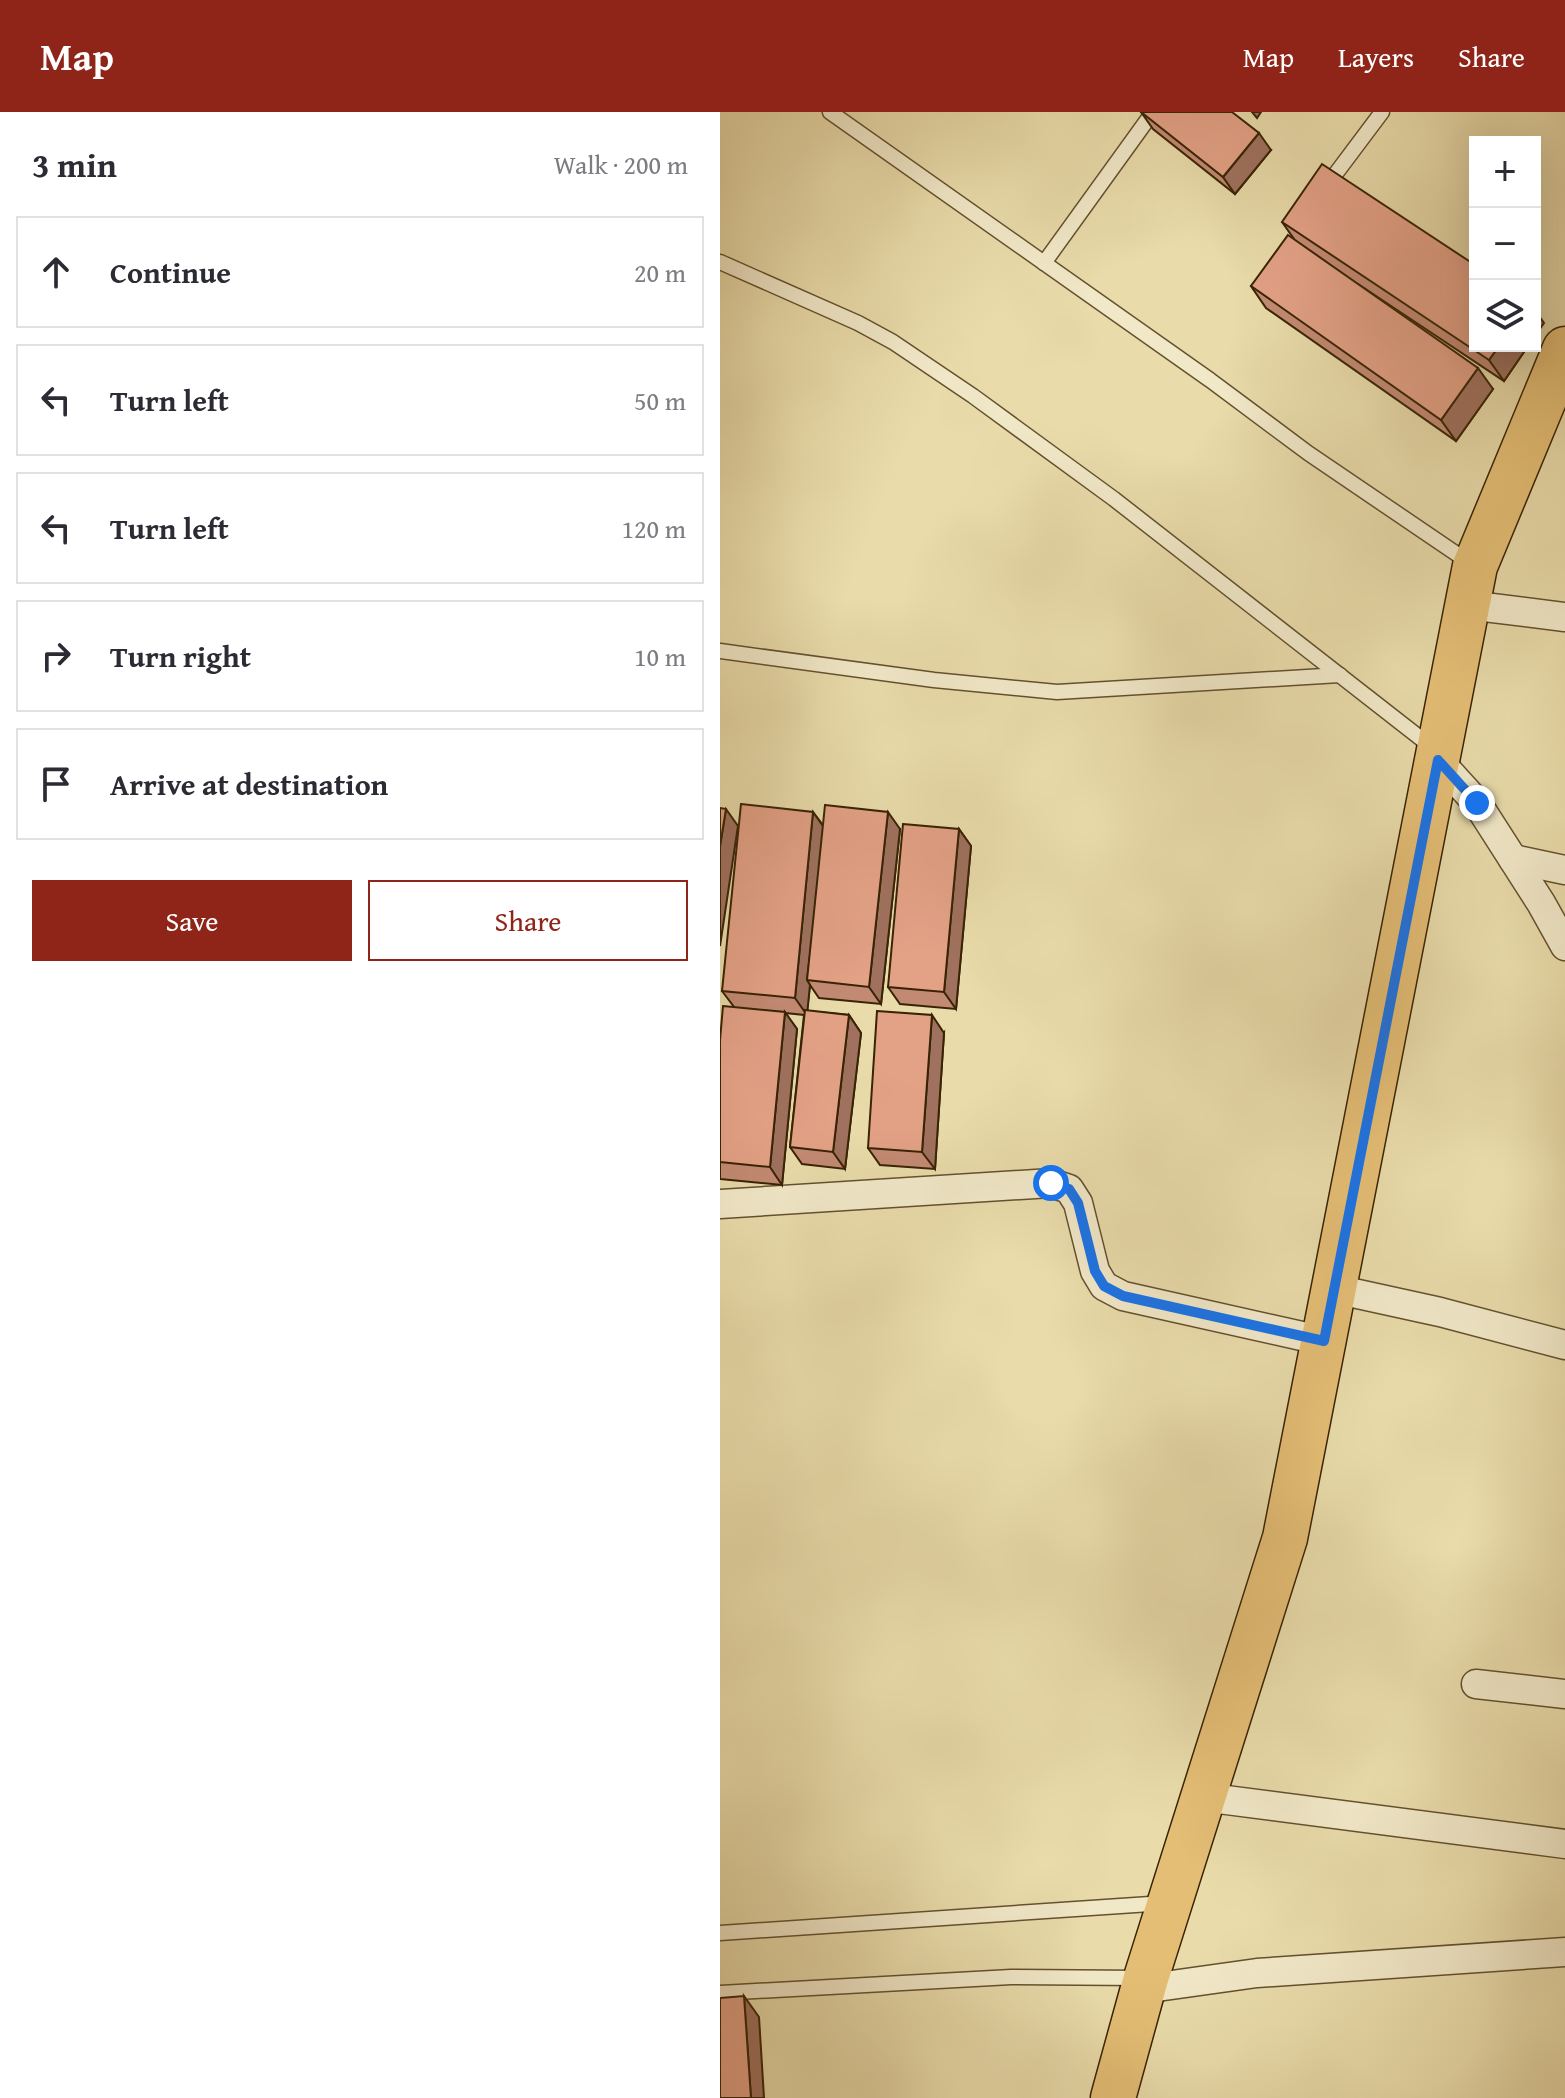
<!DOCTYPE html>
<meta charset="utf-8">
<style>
:root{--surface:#fff;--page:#f7f7f7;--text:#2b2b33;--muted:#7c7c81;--line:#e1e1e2;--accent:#8f2418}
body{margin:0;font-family:"Gentium Book Plus",serif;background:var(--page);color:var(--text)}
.controls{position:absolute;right:24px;top:24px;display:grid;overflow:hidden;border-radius:0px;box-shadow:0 8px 32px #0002}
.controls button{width:72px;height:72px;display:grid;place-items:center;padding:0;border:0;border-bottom:2px solid var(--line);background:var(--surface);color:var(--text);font:40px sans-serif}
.stop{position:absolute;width:24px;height:24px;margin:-18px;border:6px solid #1a73e8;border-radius:50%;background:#fff}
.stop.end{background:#1a73e8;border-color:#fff;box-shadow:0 2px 8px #0008}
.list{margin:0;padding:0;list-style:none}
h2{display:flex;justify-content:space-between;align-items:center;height:104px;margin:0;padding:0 32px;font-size:34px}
h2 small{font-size:26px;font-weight:400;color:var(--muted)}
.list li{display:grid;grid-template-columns:52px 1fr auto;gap:24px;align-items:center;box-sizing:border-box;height:112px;margin:0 16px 16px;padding:0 16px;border:2px solid var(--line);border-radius:0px}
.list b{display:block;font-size:30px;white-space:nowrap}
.list em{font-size:26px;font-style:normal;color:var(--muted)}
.actions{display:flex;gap:16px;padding:24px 32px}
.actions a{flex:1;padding:18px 0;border:2px solid var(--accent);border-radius:0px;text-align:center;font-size:28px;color:var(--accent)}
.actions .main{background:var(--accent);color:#fff}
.icon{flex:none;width:44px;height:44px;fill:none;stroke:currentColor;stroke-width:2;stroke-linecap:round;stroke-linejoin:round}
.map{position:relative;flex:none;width:845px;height:1986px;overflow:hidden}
header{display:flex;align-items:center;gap:48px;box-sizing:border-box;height:112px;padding:0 40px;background:var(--accent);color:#fff}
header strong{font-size:38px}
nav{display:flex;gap:44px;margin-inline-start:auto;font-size:28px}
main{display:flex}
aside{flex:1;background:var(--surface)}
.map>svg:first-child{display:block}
</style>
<header>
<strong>Map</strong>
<nav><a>Map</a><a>Layers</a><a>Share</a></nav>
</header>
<main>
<aside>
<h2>3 min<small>Walk · 200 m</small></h2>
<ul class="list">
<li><svg class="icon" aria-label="ahead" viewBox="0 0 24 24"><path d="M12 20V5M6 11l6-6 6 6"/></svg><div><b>Continue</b></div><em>20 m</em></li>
<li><svg class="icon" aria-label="left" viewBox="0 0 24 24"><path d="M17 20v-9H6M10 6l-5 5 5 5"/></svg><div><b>Turn left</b></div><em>50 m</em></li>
<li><svg class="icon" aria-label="left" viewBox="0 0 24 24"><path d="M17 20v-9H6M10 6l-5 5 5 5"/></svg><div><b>Turn left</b></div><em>120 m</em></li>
<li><svg class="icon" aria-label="right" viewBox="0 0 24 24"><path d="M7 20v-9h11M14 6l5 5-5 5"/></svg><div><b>Turn right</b></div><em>10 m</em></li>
<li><svg class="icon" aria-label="arrive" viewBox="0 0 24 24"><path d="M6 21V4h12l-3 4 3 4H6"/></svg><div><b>Arrive at destination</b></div></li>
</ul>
<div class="actions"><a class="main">Save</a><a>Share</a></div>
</aside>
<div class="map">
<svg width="845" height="1986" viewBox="0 0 845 1986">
<rect width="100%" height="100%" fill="#e9dbaa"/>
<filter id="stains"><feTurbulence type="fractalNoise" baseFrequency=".0025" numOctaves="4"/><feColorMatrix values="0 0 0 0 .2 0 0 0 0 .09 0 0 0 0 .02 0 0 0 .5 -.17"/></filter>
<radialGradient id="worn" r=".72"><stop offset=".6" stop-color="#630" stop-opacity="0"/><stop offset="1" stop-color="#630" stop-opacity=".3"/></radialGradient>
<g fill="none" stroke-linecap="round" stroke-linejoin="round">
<g stroke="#64512e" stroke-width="17">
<g id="service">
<polyline points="110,0 490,268 588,341 750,451"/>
<polyline points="605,76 662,0"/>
<polyline points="0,150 138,211 173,230 253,284 394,387 713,636"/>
<polyline points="324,151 433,0"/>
<polyline points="0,539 214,568 337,580 620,563"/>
<polyline points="0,1821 445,1791"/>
<polyline points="0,1881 291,1865 421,1866"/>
</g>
</g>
<g stroke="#64512e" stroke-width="31">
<g id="minor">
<polyline points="748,493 845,505"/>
<polyline points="718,648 757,691 821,791 845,834"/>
<polyline points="793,747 845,758"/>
<polyline points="0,1092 331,1071 349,1077 358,1091 375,1159 384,1174 403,1184 604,1229"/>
<polyline points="615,1177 720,1200 845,1233"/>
<polyline points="756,1572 845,1582"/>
<polyline points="483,1685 845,1732"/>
<polyline points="423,1877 537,1861 845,1840"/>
</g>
</g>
<g stroke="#382305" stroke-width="47">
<polyline id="primary" points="393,1986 426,1866 565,1426 755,454 845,237"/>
</g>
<use href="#service" stroke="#f1e8c8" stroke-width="14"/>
<use href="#minor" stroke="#f1e8c8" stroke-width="28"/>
<use href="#primary" stroke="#e4be75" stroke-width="44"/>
</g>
<g fill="#c38a73" stroke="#382305" stroke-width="2">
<polygon points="421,0 551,38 515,82 433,17"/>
<polygon points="562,110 808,234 784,269 638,172 773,277 736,329 546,196 531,174 574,127"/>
<polygon points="93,700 103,713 180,717 161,892 99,886 90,873 87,899 129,903 141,921 125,1057 82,1052 70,1035 84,903 65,901 77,917 62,1073 0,1067 0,928 14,895 2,879"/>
<polygon points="239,717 251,734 236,897 180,892 168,875"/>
<polygon points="224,921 215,1057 160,1053 148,1036"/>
</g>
<g fill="#9f715e" stroke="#382305" stroke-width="2">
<polygon points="532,0 541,0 537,6"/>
<polygon points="539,21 551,38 515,82 503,65"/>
<polygon points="815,198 824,211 815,224"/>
<polygon points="779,234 808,234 784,269 769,248"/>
<polygon points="758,256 773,277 736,329 721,308"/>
<polygon points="6,697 18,714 0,834 0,734"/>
<polygon points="93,700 105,717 87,868 90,873 87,903 75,886"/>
<polygon points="168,700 180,717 161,892 149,875"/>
<polygon points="239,717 251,734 236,897 224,880"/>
<polygon points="65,900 77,917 62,1073 50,1055"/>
<polygon points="129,903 141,921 125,1057 113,1040"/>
<polygon points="212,903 224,921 215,1057 202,1040"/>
<polygon points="24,1884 39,1905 44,1986 31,1986"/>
</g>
<g fill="#e3a186" stroke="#382305" stroke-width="2">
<polygon points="421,0 512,0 539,21 503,65"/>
<polygon points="602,52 755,153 755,234 779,234 769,248 562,110"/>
<polygon points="568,123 758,256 721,308 531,174"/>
<polygon points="21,692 93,700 75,886 2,879"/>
<polygon points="105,693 168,700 149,875 87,868"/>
<polygon points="0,696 6,697 0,734"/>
<polygon points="183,712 239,717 224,880 168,875"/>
<polygon points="3,894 65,900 50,1055 0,1050 0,928"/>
<polygon points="85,898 129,903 113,1040 70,1035"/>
<polygon points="157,899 212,903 202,1040 148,1036"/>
<polygon points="24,1884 31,1986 0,1986 0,1886"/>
</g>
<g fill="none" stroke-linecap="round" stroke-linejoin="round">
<polyline stroke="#1a73e8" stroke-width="10" points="331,1071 349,1077 358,1091 375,1159 384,1174 403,1184 604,1229 718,648 757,691"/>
</g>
<rect width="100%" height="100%" filter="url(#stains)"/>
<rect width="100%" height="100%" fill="url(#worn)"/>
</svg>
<div class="controls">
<button>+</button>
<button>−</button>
<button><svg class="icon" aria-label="layers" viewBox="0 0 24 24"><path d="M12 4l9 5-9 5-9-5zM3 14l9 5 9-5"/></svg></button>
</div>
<div class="stop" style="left:331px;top:1071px"></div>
<div class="stop end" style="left:757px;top:691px"></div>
</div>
</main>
